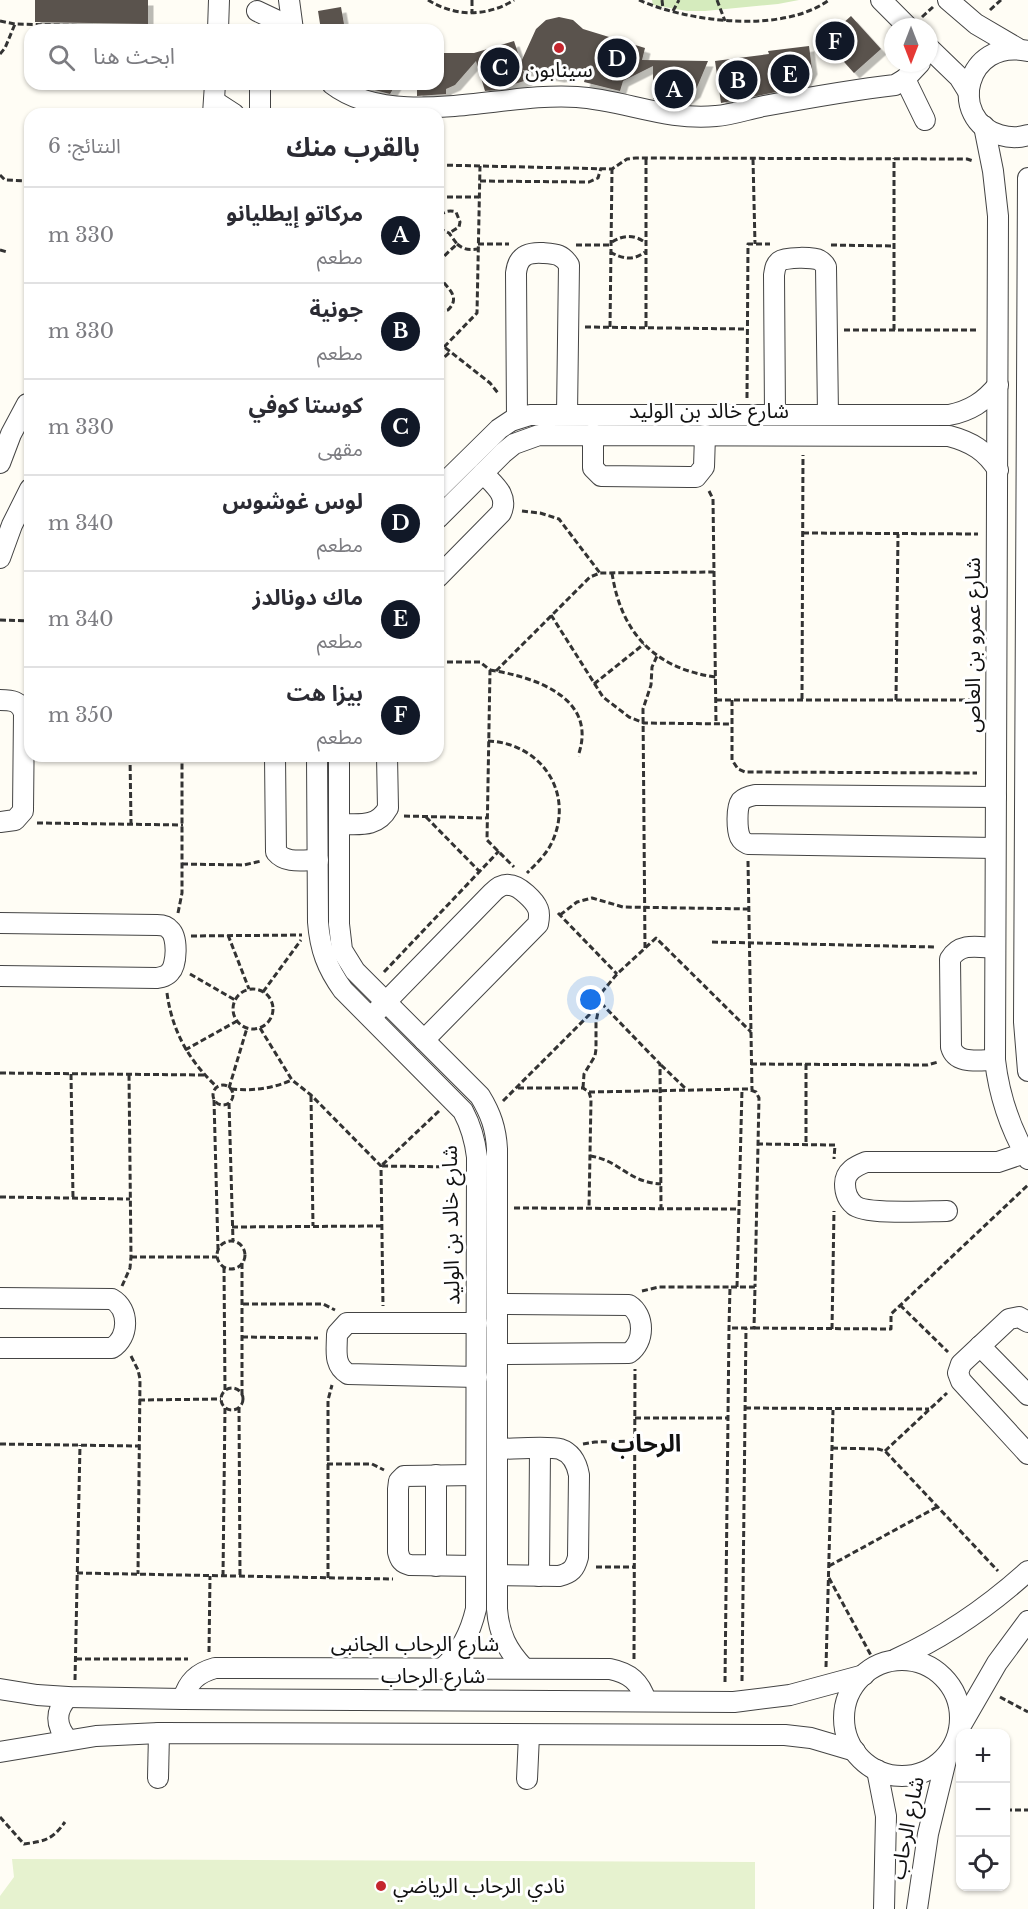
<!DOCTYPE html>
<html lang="ar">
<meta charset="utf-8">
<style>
:root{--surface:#fff;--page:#f2f2f3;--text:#2b2b33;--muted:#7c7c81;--line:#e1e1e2;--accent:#111827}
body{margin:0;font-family:"Libre Baskerville","Noto Sans Arabic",serif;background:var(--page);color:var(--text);direction:rtl}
.controls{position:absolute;right:18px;bottom:18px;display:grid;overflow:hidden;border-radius:12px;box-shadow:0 2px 4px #0004}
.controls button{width:54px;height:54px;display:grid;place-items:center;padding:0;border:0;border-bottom:2px solid var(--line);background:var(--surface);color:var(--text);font:30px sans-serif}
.compass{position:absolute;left:884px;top:18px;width:54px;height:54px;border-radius:50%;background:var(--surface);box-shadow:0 2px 4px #0004;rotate:180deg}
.you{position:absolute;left:591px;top:1000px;width:21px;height:21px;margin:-15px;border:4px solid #fff;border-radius:50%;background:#1a73e8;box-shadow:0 0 0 9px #1a73e833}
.badge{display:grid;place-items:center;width:39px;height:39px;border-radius:50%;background:var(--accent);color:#fff;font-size:20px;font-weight:700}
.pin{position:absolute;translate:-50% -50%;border:3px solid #fff;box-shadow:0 2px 6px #0006}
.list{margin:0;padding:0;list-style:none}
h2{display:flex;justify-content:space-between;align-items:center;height:78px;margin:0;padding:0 24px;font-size:26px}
h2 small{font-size:20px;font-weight:400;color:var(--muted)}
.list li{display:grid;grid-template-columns:39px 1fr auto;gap:18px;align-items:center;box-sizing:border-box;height:96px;padding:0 24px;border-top:2px solid var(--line)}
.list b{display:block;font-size:22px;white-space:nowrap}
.list p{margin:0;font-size:20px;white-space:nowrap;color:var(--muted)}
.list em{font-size:20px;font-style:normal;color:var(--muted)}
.icon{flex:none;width:33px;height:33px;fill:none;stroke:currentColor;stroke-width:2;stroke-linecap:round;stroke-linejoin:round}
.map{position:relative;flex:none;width:1028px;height:1909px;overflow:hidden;direction:ltr}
.search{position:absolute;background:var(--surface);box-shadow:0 2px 4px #0004;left:24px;top:24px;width:420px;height:66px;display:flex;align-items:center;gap:15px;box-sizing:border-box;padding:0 21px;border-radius:18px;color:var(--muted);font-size:22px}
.panel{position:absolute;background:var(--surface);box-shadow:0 2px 4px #0004;left:24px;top:108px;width:420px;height:654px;border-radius:18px;direction:rtl}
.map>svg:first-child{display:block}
</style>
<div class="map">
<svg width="1028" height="1909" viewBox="0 0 1028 1909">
<defs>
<filter id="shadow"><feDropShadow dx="5.5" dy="5.5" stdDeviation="0" flood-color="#0004"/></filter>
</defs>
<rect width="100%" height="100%" fill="#fffdf5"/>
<polygon fill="#d5ebbd" points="652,0 799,0 778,4 705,11 687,11 653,5"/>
<polygon fill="#e6f2cf" points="12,1859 755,1862 755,1909 0,1909 0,1896 14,1877"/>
<g fill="#5a524d" filter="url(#shadow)">
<polygon points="35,0 148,0 148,24 35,22"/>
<polygon points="341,7 345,30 321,30 318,11"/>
<polygon points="851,16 881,49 854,73 837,54 834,57 821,43"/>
<polygon points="559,17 573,20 583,29 645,48 642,60 708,61 695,92 686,99 686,104 653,99 653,66 623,81 620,91 584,82 587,71 559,77 523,70 527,80 496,90 485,91 476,61 455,85 446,89 446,94 417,96 417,84 438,84 438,53 474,53 514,41 521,62 536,29 546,20"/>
<polygon points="809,46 812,69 806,80 806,86 721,103 715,61 769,54 768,51"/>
<polygon points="358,84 396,84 390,94 363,87"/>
</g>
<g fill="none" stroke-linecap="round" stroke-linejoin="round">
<g stroke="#444" stroke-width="22">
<g id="minor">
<polyline points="289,0 293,30"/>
<polyline points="881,0 908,27"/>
<polyline points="948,0 976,24 1017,48"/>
<polyline points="257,11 293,28"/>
<polyline points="218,30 219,0"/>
<polyline points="929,48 959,77 969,93"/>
<path d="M1028 51C965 37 947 120 1000 135 1010 138 1019 138 1028 135"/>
<polyline points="905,79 925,120"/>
<polyline points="260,84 260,114"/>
<path d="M332 84C395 132 505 91 577 97 624 100 667 121 716 116 732 115 748 109 764 106 807 98 851 90 895 85L905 79 920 63"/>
<polyline points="214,101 234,114"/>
<polyline points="213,114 215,84"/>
<path d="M984 126 993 171 998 216 995 1060C999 1095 1010 1128 1028 1159"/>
<polyline points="1028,178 1024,1022 1028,1071"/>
<path d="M775 415 774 275C775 269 775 265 780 261 785 257 814 257 819 260 823 262 824 263 826 267L828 415"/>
<path d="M517 418 516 273C518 256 527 252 543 253 556 254 562 254 569 265L567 414"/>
<polyline points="593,434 593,468 601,476 689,477 696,477 704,467 705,435"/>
<polyline points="0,463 11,434 27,404"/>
<path d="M438 489 499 429 511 421 530 415H949C970 411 984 402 998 385"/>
<path d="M438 518 503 453 514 444 539 435 949 436C972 442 986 451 998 470"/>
<polyline points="0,558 12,525 30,489"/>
<path d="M438 577 501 513C509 495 494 485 483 473"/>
<path d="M0 700C12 700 20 701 24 713L23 811 15 820 0 822"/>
<path d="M275 756 276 852C286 864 303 860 318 860"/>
<path d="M317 756 318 922C320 949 327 968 343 990L463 1111C471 1126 475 1140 477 1157L476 1609C470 1634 461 1651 443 1668"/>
<path d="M339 756V924L342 950 355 971 480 1096C491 1114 496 1129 497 1149V1609C499 1634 507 1650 524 1668"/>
<path d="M339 824C359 824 377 828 388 808L387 756"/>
<path d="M995 848 748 844C744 842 742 841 740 837 737 830 736 808 741 801 745 797 750 796 755 795L996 797"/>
<path d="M0 923 157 925C162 925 167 926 170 930 178 937 177 965 170 972 167 976 162 977 157 978L0 976"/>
<path d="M995 948C978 947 960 942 950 959L951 1047C956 1065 979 1060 995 1060"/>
<path d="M377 1011 492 893C497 888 502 884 509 885 519 885 535 901 538 909 540 914 539 919 538 924L424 1040"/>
<path d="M947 1211C929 1211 865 1215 854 1205 847 1199 845 1192 845 1184 845 1171 856 1166 866 1162H998L1025 1153"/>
<path d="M0 1298 112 1299C130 1309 129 1338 112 1348H0"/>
<path d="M497 1304 629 1305C645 1315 645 1342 629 1353L497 1354"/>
<polyline points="1028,1322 1019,1317 1009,1319 961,1364 958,1373 961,1381 1028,1454"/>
<path d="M477 1323H347L337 1334C337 1350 333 1365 348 1374L477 1377"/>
<polyline points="980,1346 1028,1395"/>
<polyline points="436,1475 436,1566"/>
<path d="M476 1566 410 1565C402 1563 400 1560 398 1552V1489L399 1481 404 1476 476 1475"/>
<path d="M497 1575 559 1576C571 1573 575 1569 578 1557L579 1475C577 1464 572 1453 560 1449 550 1446 510 1449 497 1449"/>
<polyline points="539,1576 540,1449"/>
<path d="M896 1659C945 1637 988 1607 1028 1571"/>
<circle cx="902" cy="1718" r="58"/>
<polyline points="0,1689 37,1695 68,1697 183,1699 734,1702 790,1695 864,1675"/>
<path d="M183 1699C188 1682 197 1673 215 1668L610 1669C630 1673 640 1682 646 1701"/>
<polyline points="960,1727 997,1663 1028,1621"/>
<path d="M68 1740C55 1725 55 1711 68 1697"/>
<polyline points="0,1752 96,1736 159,1733 785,1735 811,1738 855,1751"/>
<polyline points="877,1770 886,1816 884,1909"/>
<polyline points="158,1778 159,1733"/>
<polyline points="527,1779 529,1735"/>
<polyline points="917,1909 928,1834 947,1756"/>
</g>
</g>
<g stroke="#333" stroke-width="3" stroke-dasharray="6 3" stroke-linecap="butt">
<path d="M428 0C455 17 487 17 514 0"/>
<polyline points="472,0 472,13"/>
<path d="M639 0C688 22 783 34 829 0"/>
<polyline points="662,0 663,9"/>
<polyline points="717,0 725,21"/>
<polyline points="990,10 1001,0"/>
<polyline points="673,11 679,0"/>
<polyline points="922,17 933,7"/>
<polyline points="0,21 15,24 98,26"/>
<polyline points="0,54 5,48 15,24"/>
<polyline points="646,159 646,328"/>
<polyline points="753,159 755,244"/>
<polyline points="438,165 612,169 627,159 636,158 967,159 973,161"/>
<polyline points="0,175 5,180 30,181"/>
<polyline points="480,181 589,182 598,178 601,168"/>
<polyline points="438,197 479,197"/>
<path d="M612 242C623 235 634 234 646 243"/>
<path d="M457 244C464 250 469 250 478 249"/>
<polyline points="478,244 509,244"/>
<polyline points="576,245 610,245"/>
<polyline points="831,245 894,246"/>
<polyline points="0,250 7,252"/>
<path d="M610 252C623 259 633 261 645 252"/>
<path d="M438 311 448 310C462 296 446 288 439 276L441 259 457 244 449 233 440 229C435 217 444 208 456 212L460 222 459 227 449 233"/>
<polyline points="585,327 747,329"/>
<polyline points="610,327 612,169"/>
<polyline points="844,330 978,330"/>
<polyline points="894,330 894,158"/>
<polyline points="438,342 490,383 498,393"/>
<polyline points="444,347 477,313 480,166"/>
<polyline points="438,363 450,352"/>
<polyline points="747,398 748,244 770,244"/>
<polyline points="709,491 713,499 716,723"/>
<polyline points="522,511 540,513 559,519 600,573"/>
<polyline points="803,533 978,534"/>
<path d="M612 573C621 633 655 669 716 677"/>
<polyline points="551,615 603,697 629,717 644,723 732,724"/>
<polyline points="0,620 30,621"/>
<polyline points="438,662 480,662 490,670 487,840 514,867"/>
<path d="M490 670C535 677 599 698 578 756"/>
<polyline points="496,671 590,577 600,573 714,572"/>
<polyline points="594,684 644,644"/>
<polyline points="802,699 803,455"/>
<polyline points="716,700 978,700"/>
<polyline points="732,700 732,760 738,769 745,772 977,773"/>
<polyline points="896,700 898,534"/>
<path d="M488 741C540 743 574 791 553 840 547 854 537 863 527 873"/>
<polyline points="130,756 131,823"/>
<polyline points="404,816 486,818"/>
<polyline points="426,817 479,871"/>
<polyline points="37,823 183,825"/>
<polyline points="748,861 752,1090"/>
<polyline points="182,864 244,865 261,861"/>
<polyline points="178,913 182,893 182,756"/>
<polyline points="558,913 617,974"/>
<polyline points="560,915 577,902 592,898 623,907 749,909"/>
<polyline points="228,935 249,989"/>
<polyline points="191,936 302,935"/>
<polyline points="712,942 935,947"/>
<polyline points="645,948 643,709 651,685 652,667 657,656"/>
<polyline points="384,972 499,851"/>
<polyline points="190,974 235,1000"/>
<circle cx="253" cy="1009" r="20"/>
<polyline points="263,992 301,940"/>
<path d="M167 993C172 1031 189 1061 217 1087"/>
<polyline points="601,1003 660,1064 661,1208"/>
<polyline points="260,1028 292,1080 311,1095 381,1166 383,1306"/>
<polyline points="185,1050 237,1021"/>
<polyline points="751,1064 927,1065 938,1062"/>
<polyline points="806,1064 806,1145"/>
<polyline points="661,1065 686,1089"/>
<polyline points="0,1073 204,1075"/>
<polyline points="71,1074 73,1198"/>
<circle cx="223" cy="1095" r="10"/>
<polyline points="229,1088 247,1028"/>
<polyline points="518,1088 583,1088 589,1092 591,1099 589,1208"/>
<polyline points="583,1088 584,1074 595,1056 596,1049 596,1022 602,992 617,974 656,938 751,1032"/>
<path d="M231 1089C253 1091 271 1089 292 1080"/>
<polyline points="589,1092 748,1089 756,1092 759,1098 755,1287"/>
<polyline points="311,1096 313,1226"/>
<polyline points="214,1100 218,1249"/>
<polyline points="503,1101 600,1004"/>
<polyline points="229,1103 233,1241"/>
<polyline points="439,1111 381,1166 458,1167"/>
<polyline points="757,1144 835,1145 834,1159"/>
<path d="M590 1156C620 1160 627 1182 661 1184"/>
<polyline points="0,1197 130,1199"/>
<polyline points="514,1208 739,1209"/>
<polyline points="232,1227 382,1226"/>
<circle cx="231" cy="1255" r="14"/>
<polyline points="131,1257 217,1257"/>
<polyline points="242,1263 242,1394"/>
<polyline points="224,1267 225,1391"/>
<polyline points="122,1286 130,1268 131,1257 129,1075"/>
<polyline points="737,1287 742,1089"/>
<polyline points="642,1291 659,1287 730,1287"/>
<polyline points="243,1304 323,1304 335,1310"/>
<polyline points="900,1305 948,1352"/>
<polyline points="754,1328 891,1329 891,1314 1028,1185"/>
<polyline points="832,1329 834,1211"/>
<polyline points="242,1337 318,1338"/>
<polyline points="131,1356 138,1370 140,1379 138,1574"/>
<circle cx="232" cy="1399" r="11"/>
<polyline points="139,1400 221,1399"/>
<polyline points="239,1407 240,1576"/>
<polyline points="745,1408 929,1409"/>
<polyline points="635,1418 728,1418"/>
<polyline points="0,1444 139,1446"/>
<polyline points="583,1444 595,1442 635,1441"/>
<polyline points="832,1448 878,1449 885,1451 998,1571"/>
<polyline points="885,1451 947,1393"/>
<polyline points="327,1464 372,1464 384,1470"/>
<polyline points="829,1566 937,1507"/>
<polyline points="596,1567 635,1567"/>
<polyline points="77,1573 393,1579"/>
<polyline points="223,1576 225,1407"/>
<polyline points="328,1578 328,1400 332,1385"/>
<polyline points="829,1578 873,1659"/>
<polyline points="209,1652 210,1576"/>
<polyline points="76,1659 188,1659"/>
<polyline points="634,1659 635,1369"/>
<polyline points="826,1667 833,1410"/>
<polyline points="75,1680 80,1445"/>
<polyline points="742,1681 746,1328"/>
<polyline points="725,1682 729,1328 730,1287 755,1287 754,1328 729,1328"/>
<polyline points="1000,1697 1028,1712"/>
<polyline points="1006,1810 1028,1810"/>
<path d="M0 1817 24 1844C45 1841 52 1840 65 1822"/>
</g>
<use href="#minor" stroke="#fff" stroke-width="20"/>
</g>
<g fill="#c4262e" stroke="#fff" stroke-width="2">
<circle cx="559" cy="48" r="6"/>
<circle cx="381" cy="1886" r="6"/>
</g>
<g text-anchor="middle" stroke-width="6" stroke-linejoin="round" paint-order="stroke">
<g font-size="21" fill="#111" stroke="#fff">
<text x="559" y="77">سينابون</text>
<text x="393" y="1893" text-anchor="start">نادي الرحاب الرياضي</text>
</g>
<g font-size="21" fill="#111" stroke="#fff">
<text x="709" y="418">شارع خالد بن الوليد</text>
<text transform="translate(973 645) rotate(-90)" y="7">شارع عمرو بن العاص</text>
<text transform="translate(451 1225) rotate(-91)" y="7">شارع خالد بن الوليد</text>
<text x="415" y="1651">شارع الرحاب الجانبى</text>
<text x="433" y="1683">شارع الرحاب</text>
<text transform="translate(907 1828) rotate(-79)" y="7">شارع الرحاب</text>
</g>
<g font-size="24" font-weight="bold" fill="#111" stroke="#fff">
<text x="646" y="1452">الرحاب</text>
</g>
</g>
</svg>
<div class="controls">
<button>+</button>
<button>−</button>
<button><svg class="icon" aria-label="locate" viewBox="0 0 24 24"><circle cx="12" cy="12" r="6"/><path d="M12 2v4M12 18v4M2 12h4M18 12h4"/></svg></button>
</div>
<svg class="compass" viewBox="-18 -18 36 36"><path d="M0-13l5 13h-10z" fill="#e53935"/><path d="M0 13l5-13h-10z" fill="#7c7c81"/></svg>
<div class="you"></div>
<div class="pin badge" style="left:674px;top:89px">A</div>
<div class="pin badge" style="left:738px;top:80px">B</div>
<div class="pin badge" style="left:500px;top:67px">C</div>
<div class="pin badge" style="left:617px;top:58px">D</div>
<div class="pin badge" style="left:790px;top:74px">E</div>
<div class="pin badge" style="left:835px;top:41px">F</div>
<div class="search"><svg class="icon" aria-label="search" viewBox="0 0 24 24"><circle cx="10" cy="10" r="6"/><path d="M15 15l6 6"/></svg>ابحث هنا</div>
<section class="panel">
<h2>بالقرب منك<small>النتائج: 6</small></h2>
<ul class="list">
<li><span class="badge">A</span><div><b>مركاتو إيطليانو</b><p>مطعم</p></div><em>330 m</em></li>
<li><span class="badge">B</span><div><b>جونية</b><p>مطعم</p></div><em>330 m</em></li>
<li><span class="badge">C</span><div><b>كوستا كوفي</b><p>مقهى</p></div><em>330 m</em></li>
<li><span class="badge">D</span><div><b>لوس غوشوس</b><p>مطعم</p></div><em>340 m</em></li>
<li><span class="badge">E</span><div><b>ماك دونالدز</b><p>مطعم</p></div><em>340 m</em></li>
<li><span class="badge">F</span><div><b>بيزا هت</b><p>مطعم</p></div><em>350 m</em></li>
</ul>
</section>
</div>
